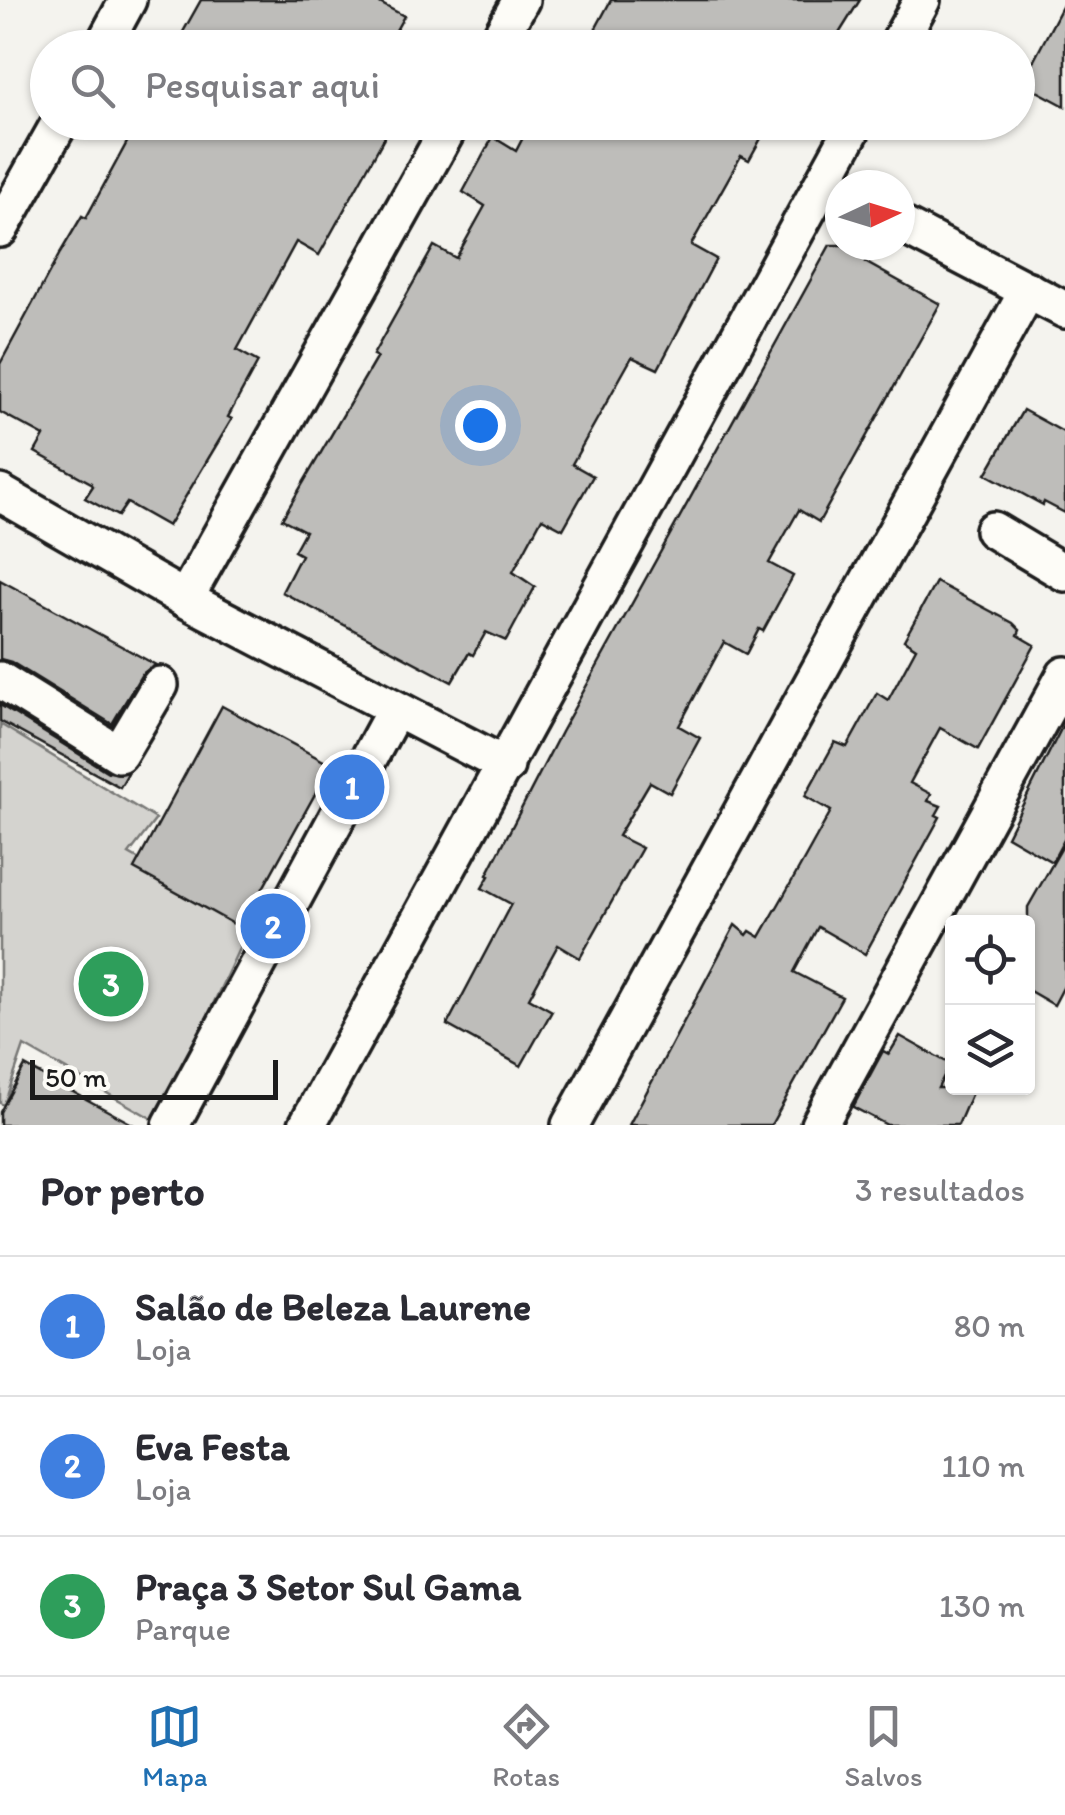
<!DOCTYPE html>
<html lang="pt">
<meta charset="utf-8">
<style>
:root{--surface:#fff;--page:#f7f7f7;--text:#2b2b33;--muted:#7c7c81;--line:#e1e1e2;--accent:#1f6fb2}
body{margin:0;font-family:Itim,sans-serif;background:var(--page);color:var(--text)}
.controls{position:absolute;right:30px;bottom:30px;display:grid;overflow:hidden;border-radius:10px;box-shadow:0 2px 8px #0004}
.controls button{width:90px;height:90px;display:grid;place-items:center;padding:0;border:0;border-bottom:2px solid var(--line);background:var(--surface);color:var(--text);font:50px sans-serif}
.compass{position:absolute;left:825px;top:170px;width:90px;height:90px;border-radius:50%;background:var(--surface);box-shadow:0 2px 8px #0004;rotate:86deg}
.scale{position:absolute;left:30px;bottom:25px;width:248px;box-sizing:border-box;padding-left:10px;border:5px solid #1c1c1c;border-top:0;font-size:28px;line-height:35px;white-space:nowrap;color:#1c1c1c;-webkit-text-stroke:8px #fdfcf7;paint-order:stroke}
.you{position:absolute;left:480px;top:425px;width:35px;height:35px;margin:-25px;border:8px solid #fff;border-radius:50%;background:#1a73e8;box-shadow:0 0 0 15px #1a73e833}
.badge{display:grid;place-items:center;width:65px;height:65px;border-radius:50%;background:var(--accent);color:#fff;font-size:32px;font-weight:700}
.pin{position:absolute;translate:-50% -50%;border:5px solid #fff;box-shadow:0 2px 10px #0006}
.list{margin:0;padding:0;list-style:none}
h2{display:flex;justify-content:space-between;align-items:center;height:130px;margin:0;padding:0 40px;font-size:42px}
h2 small{font-size:32px;font-weight:400;color:var(--muted)}
.list li{display:grid;grid-template-columns:65px 1fr auto;gap:30px;align-items:center;box-sizing:border-box;height:140px;padding:0 40px;border-top:2px solid var(--line)}
.list b{display:block;font-size:38px;white-space:nowrap}
.list p{margin:0;font-size:32px;white-space:nowrap;color:var(--muted)}
.list em{font-size:32px;font-style:normal;color:var(--muted)}
.icon{flex:none;width:55px;height:55px;fill:none;stroke:currentColor;stroke-width:2;stroke-linecap:round;stroke-linejoin:round}
.map{position:relative;flex:none;width:1065px;height:1125px;overflow:hidden}
.search{position:absolute;background:var(--surface);box-shadow:0 2px 8px #0004;left:30px;right:30px;top:30px;height:110px;display:flex;align-items:center;gap:25px;box-sizing:border-box;padding:0 35px;border-radius:55px;color:var(--muted);font-size:38px}
.sheet{height:550px;background:var(--surface)}
nav{display:flex;justify-content:space-around;align-items:center;box-sizing:border-box;height:140px;border-top:2px solid var(--line);background:var(--surface);font-size:28px;color:var(--muted)}
nav a{display:grid;justify-items:center;gap:5px}
nav .on{color:var(--accent)}
.map>svg:first-child{display:block}
</style>
<div class="map">
<svg width="1065" height="1125" viewBox="0 0 1065 1125">
<rect width="100%" height="100%" fill="#f4f3ee"/>
<filter id="ink" filterUnits="userSpaceOnUse"><feTurbulence type="fractalNoise" baseFrequency=".01" numOctaves="2"/><feDisplacementMap in="SourceGraphic" scale="20" xChannelSelector="R" yChannelSelector="G"/><feConvolveMatrix kernelMatrix="1 2 1 2 8 2 1 2 1" color-interpolation-filters="sRGB"/></filter>
<g filter="url(#ink)">
<polygon fill="#d4d3cf" stroke="#787876" stroke-width="2.5" points="0,724 156,819 129,854 251,923 158,1122 24,1046 4,1105 0,1103"/>
<g fill="#bebdba" stroke="#1c1c1c" stroke-width="2.5">
<polygon points="201,0 374,0 404,16 386,48 174,48"/>
<polygon points="611,0 860,0 830,48 605,48 590,39"/>
<polygon points="1065,1 1065,106 1022,83"/>
<polygon points="138,122 393,122 319,255 296,242 237,350 258,362 228,417 232,419 168,526 127,503 118,516 85,498 93,486 91,483 35,452 44,436 0,412 0,364 60,253 82,216 86,218"/>
<polygon points="531,122 770,122 749,160 741,156 691,245 716,259 658,369 632,357 572,464 593,476 563,529 542,518 513,572 535,587 506,641 486,632 473,655 469,653 452,682 282,592 301,555 294,551 305,531 282,519 377,357 373,355 434,246 456,258 485,206 463,192 493,137 516,151"/>
<polygon points="830,245 874,245 865,262 940,304 819,522 799,510 769,563 793,576 763,631 759,629 746,654 724,642 679,726 700,738 670,793 650,782 618,836 642,848 580,958 558,945 529,998 552,1011 521,1066 447,1025 511,904 482,888 489,876 487,875 561,732"/>
<polygon points="1023,410 1065,433 1065,513 1044,502 1043,505 986,474"/>
<polygon points="0,580 156,665 142,674 112,724 11,662 0,659"/>
<polygon points="936,582 1013,623 1020,630 1018,635 1035,645 978,749 940,728 910,783 931,794 928,801 941,806 936,815 940,817 865,954 818,927 794,972 842,997 771,1125 629,1125 735,925 747,935 750,931 760,937 796,874 831,811 805,796 835,742 847,747 877,693 888,700 916,648 904,640"/>
<polygon points="0,705 108,772 128,773 120,787 0,721"/>
<polygon points="222,706 331,765 241,928 134,869"/>
<polygon points="1065,721 1065,838 1052,862 1007,836"/>
<polygon points="1065,842 1065,984 1054,1005 1028,990 1028,907"/>
<polygon points="900,1036 950,1064 938,1088 974,1088 958,1125 887,1125 853,1107 883,1051 889,1054"/>
<polygon points="25,1066 134,1125 0,1125 0,1112"/>
</g>
<g fill="none" stroke-linecap="round" stroke-linejoin="round">
<g stroke="#1c1c1c" stroke-width="42">
<g id="minor">
<polyline points="102,48 128,0"/>
<polyline points="494,48 521,0"/>
<polyline points="896,48 922,0"/>
<polyline points="900,224 1065,310"/>
<polyline points="0,229 60,122"/>
<polyline points="0,493 185,599 506,766"/>
<polyline points="993,530 1065,573"/>
<polyline points="185,599 452,122"/>
<polyline points="0,680 119,754 160,685"/>
<polyline points="171,1125 395,710"/>
<polyline points="307,1125 856,122"/>
<polyline points="570,1125 1028,290"/>
<polyline points="819,1125 1065,675"/>
</g>
</g>
<use href="#minor" stroke="#fdfcf7" stroke-width="35"/>
</g>
</g>
</svg>
<div class="controls">
<button><svg class="icon" aria-label="locate" viewBox="0 0 24 24"><circle cx="12" cy="12" r="6"/><path d="M12 2v4M12 18v4M2 12h4M18 12h4"/></svg></button>
<button><svg class="icon" aria-label="layers" viewBox="0 0 24 24"><path d="M12 4l9 5-9 5-9-5zM3 14l9 5 9-5"/></svg></button>
</div>
<svg class="compass" viewBox="-18 -18 36 36"><path d="M0-13l5 13h-10z" fill="#e53935"/><path d="M0 13l5-13h-10z" fill="#7c7c81"/></svg>
<div class="scale">50 m</div>
<div class="you"></div>
<div class="pin badge" style="left:352px;top:787px;background:#3f7fe0">1</div>
<div class="pin badge" style="left:273px;top:926px;background:#3f7fe0">2</div>
<div class="pin badge" style="left:111px;top:984px;background:#2e9e5b">3</div>
<div class="search"><svg class="icon" aria-label="search" viewBox="0 0 24 24"><circle cx="10" cy="10" r="6"/><path d="M15 15l6 6"/></svg>Pesquisar aqui</div>
</div>
<section class="sheet">
<h2>Por perto<small>3 resultados</small></h2>
<ul class="list">
<li><span class="badge" style="background:#3f7fe0">1</span><div><b>Salão de Beleza Laurene</b><p>Loja</p></div><em>80 m</em></li>
<li><span class="badge" style="background:#3f7fe0">2</span><div><b>Eva Festa</b><p>Loja</p></div><em>110 m</em></li>
<li><span class="badge" style="background:#2e9e5b">3</span><div><b>Praça 3 Setor Sul Gama</b><p>Parque</p></div><em>130 m</em></li>
</ul>
</section>
<nav>
<a class="on"><svg class="icon" aria-label="map" viewBox="0 0 24 24"><path d="M3 6l6-2 6 2 6-2v14l-6 2-6-2-6 2zM9 4v14M15 6v14"/></svg>Mapa</a>
<a><svg class="icon" aria-label="directions" viewBox="0 0 24 24"><path d="M12 3l9 9-9 9-9-9zM9 14v-3h6M13 9l2 2-2 2"/></svg>Rotas</a>
<a><svg class="icon" aria-label="saved" viewBox="0 0 24 24"><path d="M7 4h10v16l-5-4-5 4z"/></svg>Salvos</a>
</nav>
